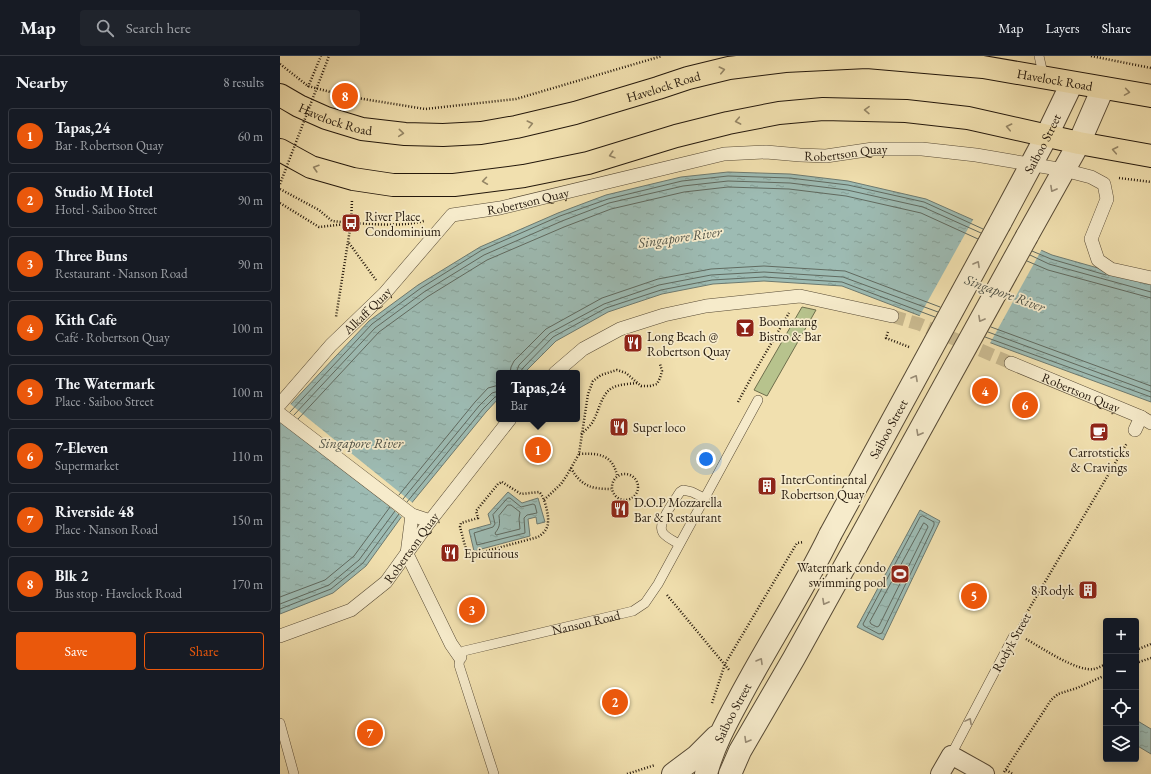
<!DOCTYPE html>
<meta charset="utf-8">
<style>
:root{--surface:#171b24;--page:#20242c;--text:#f1f3f6;--muted:#9ea1a6;--line:#363941;--accent:#ea580c}
body{margin:0;font-family:"EB Garamond",serif;background:var(--page);color:var(--text)}
.controls{position:absolute;right:12px;bottom:12px;display:grid;overflow:hidden;border-radius:4px;box-shadow:0 2px 10px #0003}
.controls button{width:36px;height:36px;display:grid;place-items:center;padding:0;border:0;border-bottom:1px solid var(--line);background:var(--surface);color:var(--text);font:20px sans-serif}
.you{position:absolute;left:426px;top:403px;width:14px;height:14px;margin:-10px;border:3px solid #fff;border-radius:50%;background:#1a73e8;box-shadow:0 0 0 6px #1a73e833}
.badge{display:grid;place-items:center;width:26px;height:26px;border-radius:50%;background:var(--accent);color:#fff;font-size:13px;font-weight:700}
.pin{position:absolute;translate:-50% -50%;border:2px solid #fff;box-shadow:0 1px 4px #0006}
.popup{position:absolute;left:216px;top:314px;width:84px;height:52px;box-sizing:border-box;display:grid;place-content:center;border-radius:4px;background:var(--surface);filter:drop-shadow(0 1px 3px #0005);font-size:13px;white-space:nowrap;color:var(--muted)}
.popup b{font-size:15px;color:var(--text)}
.popup::after{content:'';position:absolute;left:50%;top:100%;margin-left:-8px;border:8px solid transparent;border-top-color:var(--surface)}
.list{margin:0;padding:0;list-style:none}
h2{display:flex;justify-content:space-between;align-items:center;height:52px;margin:0;padding:0 16px;font-size:17px}
h2 small{font-size:13px;font-weight:400;color:var(--muted)}
.list li{display:grid;grid-template-columns:26px 1fr auto;gap:12px;align-items:center;box-sizing:border-box;height:56px;margin:0 8px 8px;padding:0 8px;border:1px solid var(--line);border-radius:4px}
.list b{display:block;font-size:15px;white-space:nowrap}
.list p{margin:0;font-size:13px;white-space:nowrap;color:var(--muted)}
.list em{font-size:13px;font-style:normal;color:var(--muted)}
.actions{display:flex;gap:8px;padding:12px 16px}
.actions a{flex:1;padding:9px 0;border:1px solid var(--accent);border-radius:4px;text-align:center;font-size:14px;color:var(--accent)}
.actions .main{background:var(--accent);color:#fff}
.icon{flex:none;width:22px;height:22px;fill:none;stroke:currentColor;stroke-width:2;stroke-linecap:round;stroke-linejoin:round}
.map{position:relative;flex:none;width:871px;height:718px;overflow:hidden}
header{display:flex;align-items:center;gap:24px;box-sizing:border-box;height:56px;padding:0 20px;background:var(--surface);border-bottom:1px solid var(--line)}
header strong{font-size:19px}
nav{display:flex;gap:22px;margin-inline-start:auto;font-size:14px}
.search{width:280px;height:36px;background:var(--page);display:flex;align-items:center;gap:10px;box-sizing:border-box;padding:0 14px;border-radius:4px;color:var(--muted);font-size:15px}
main{display:flex}
aside{flex:1;background:var(--surface)}
.map>svg:first-child{display:block}
</style>
<header>
<strong>Map</strong>
<div class="search"><svg class="icon" aria-label="search" viewBox="0 0 24 24"><circle cx="10" cy="10" r="6"/><path d="M15 15l6 6"/></svg>Search here</div>
<nav><a>Map</a><a>Layers</a><a>Share</a></nav>
</header>
<main>
<aside>
<h2>Nearby<small>8 results</small></h2>
<ul class="list">
<li><span class="badge">1</span><div><b>Tapas,24</b><p>Bar · Robertson Quay</p></div><em>60 m</em></li>
<li><span class="badge">2</span><div><b>Studio M Hotel</b><p>Hotel · Saiboo Street</p></div><em>90 m</em></li>
<li><span class="badge">3</span><div><b>Three Buns</b><p>Restaurant · Nanson Road</p></div><em>90 m</em></li>
<li><span class="badge">4</span><div><b>Kith Cafe</b><p>Café · Robertson Quay</p></div><em>100 m</em></li>
<li><span class="badge">5</span><div><b>The Watermark</b><p>Place · Saiboo Street</p></div><em>100 m</em></li>
<li><span class="badge">6</span><div><b>7-Eleven</b><p>Supermarket</p></div><em>110 m</em></li>
<li><span class="badge">7</span><div><b>Riverside 48</b><p>Place · Nanson Road</p></div><em>150 m</em></li>
<li><span class="badge">8</span><div><b>Blk 2</b><p>Bus stop · Havelock Road</p></div><em>170 m</em></li>
</ul>
<div class="actions"><a class="main">Save</a><a>Share</a></div>
</aside>
<div class="map">
<svg width="871" height="718" viewBox="0 0 871 718">
<defs>
<pattern id="water-ripples" width="26" height="14" patternUnits="userSpaceOnUse"><rect width="26" height="14" fill="#9dbbb3"/><path d="M2 4q2-2 4 0t4 0M15 11q2-2 4 0t4 0" fill="none" stroke="#87a099"/></pattern>
</defs>
<rect width="100%" height="100%" fill="#f1e0af"/>
<filter id="stains"><feTurbulence type="fractalNoise" baseFrequency=".005" numOctaves="4"/><feColorMatrix values="0 0 0 0 .2 0 0 0 0 .09 0 0 0 0 .02 0 0 0 .5 -.17"/></filter>
<radialGradient id="worn" r=".72"><stop offset=".6" stop-color="#630" stop-opacity="0"/><stop offset="1" stop-color="#630" stop-opacity=".3"/></radialGradient>
<polygon fill="#b7c38d" stroke="#6e6e4c" points="522,251 536,254 487,340 474,334"/>
<g fill="url(#water-ripples)" stroke="#6d7a70">
<polygon points="448,116 510,118 568,125 646,143 772,199 871,227 871,346 719,290 562,230 484,225 433,228 382,238 328,256 276,285 244,317 219,317 219,342 206,356 130,449 86,510 53,537 0,558 0,363 8,351 89,265 138,229 200,191 278,157 326,139 401,121"/>
<polygon points="228,436 242,447 258,442 265,466 257,468 256,461 248,463 250,480 194,495 189,474 211,468 208,458"/>
<polygon points="640,454 660,465 603,584 577,571"/>
<polygon points="856,664 871,673 871,698 856,689"/>
</g>
<g fill="#f1e0af">
<polygon points="694,162 762,193 709,289 639,261"/>
<polygon points="9,347 134,448 123,462 0,359"/>
</g>
<g fill="none" stroke-linecap="round" stroke-linejoin="round">
<g stroke="#606a60" stroke-width="1">
<polyline points="752,195 771,203 826,219"/>
<polyline points="750,199 769,208 871,236"/>
<polyline points="747,205 768,214 871,242"/>
<polyline points="711,271 871,330"/>
<polyline points="708,276 871,336"/>
<polyline points="705,281 871,341"/>
<polyline points="230,317 231,311 234,305 266,273 322,242 378,223 431,213 484,210 565,215 660,251"/>
<polyline points="236,317 239,309 270,277 324,248 379,229 431,219 484,216 563,221 658,256"/>
<polyline points="241,317 242,313 273,281 326,252 381,234 432,224 484,221 562,226 655,261"/>
<polyline points="10,356 92,268 141,232 202,194 280,160 328,143 402,125 448,120 510,122 568,129 644,146 703,173"/>
<polyline points="14,359 95,272 144,236 204,199 282,165 329,147 403,130 448,125 510,127 567,134 643,151 701,177"/>
<polyline points="18,363 99,276 147,241 207,204 284,171 331,153 404,136 448,131 509,133 566,140 641,157 698,183"/>
<polyline points="119,439 195,346 208,332 219,329"/>
<polygon points="228,442 230,442 241,451 253,448 255,449 257,457 247,459 244,462 245,477 197,489 194,477 213,471 215,468 213,459"/>
<polyline points="123,443 199,350 212,337 219,335"/>
<polyline points="127,446 203,353 215,341 219,340"/>
<path d="M228 449H231L240 456 239 463 240 473 216 479 215 477C220 471 220 468 219 460Z"/>
<polygon points="643,460 654,466 654,469 602,577 599,578 584,570 583,568 640,461"/>
<polygon points="644,467 647,469 648,471 599,570 597,571 591,568 590,566"/>
<polyline points="0,541 45,524 74,500 110,451"/>
<polyline points="0,548 49,529 79,504 115,455"/>
<polyline points="0,553 51,533 83,507 119,458"/>
</g>
<polyline stroke="#c8b88e" stroke-width="13" stroke-dasharray="13 6" stroke-linecap="butt" points="612,260 639,268 731,307"/>
<g stroke="#574a35" stroke-width="10">
<g id="service">
<polyline points="759,0 764,22"/>
<path d="M399 488C394 485 387 482 383 477 376 468 395 444 400 436L403 434 412 436 424 442"/>
<polyline points="0,667 14,718"/>
<polyline points="671,699 733,581"/>
<path id="s1" d="M214 718 179 609 180 601 184 595 353 555 365 547 378 528 478 344"/>
</g>
</g>
<g stroke="#574a35" stroke-width="14">
<g id="pedestrian">
<path id="s2" d="M731 307 861 361 871 367"/>
<polyline points="275,317 303,293 340,273 384,259 426,250 520,240 612,260"/>
<path id="s3" d="M0 348 51 289 104 238 172 159 220 152 444 98 486 96 520 99 546 100 593 93H642L696 99 784 114 811 121 824 128 827 143 811 183 818 204 831 213 871 222"/>
<polyline points="0,358 132,459 150,465"/>
<polyline points="855,374 861,361"/>
<polyline points="132,459 127,498 171,588 180,601"/>
<path id="s4" d="M0 580 71 554 106 526 150 465 230 363"/>
</g>
</g>
<g stroke="#574a35" stroke-width="20">
<polyline id="minor" points="660,718 671,699 705,718"/>
</g>
<g stroke="#574a35" stroke-width="24">
<g id="tertiary">
<path id="s5" d="M720 167 767 79 792 27"/>
<polyline points="747,180 799,87 823,32"/>
<polyline points="393,718 417,700 436,681"/>
<path id="s6" d="M426 718C433 691 446 667 459 643 488 588 523 535 550 479"/>
<polyline points="450,718 460,695 514,602 577,488"/>
</g>
</g>
<g stroke="#24180c" stroke-width="24">
<g id="primary">
<path id="s7" d="M0 39 19 50 46 62 82 73 125 78 163 79 201 77 236 71 295 57 378 32 408 22 449 12 505 5 587 1 703 11 871 40"/>
<polyline points="0,94 31,111 73,123 113,129 174,129 244,120 308,107 396,80 448,67 499,57 543,53 626,55 688,62 799,87 871,100"/>
</g>
</g>
<g stroke="#24180c" stroke-width="2.5" stroke-dasharray="1 2" stroke-linecap="butt">
<polyline points="811,0 871,12"/>
<polyline points="0,8 28,30 65,40 145,53 236,43 382,0"/>
<polyline points="28,31 41,0"/>
<polyline points="839,122 871,126"/>
<polyline points="0,133 39,154 52,165 71,167 56,261"/>
<polyline points="0,147 39,171 66,168"/>
<path d="M71 167C95 168 120 171 144 165"/>
<polyline points="71,167 72,144"/>
<polyline points="69,187 96,224"/>
<polyline points="608,276 606,282 629,291"/>
<polyline points="458,346 471,322 509,257"/>
<path d="M301 378C305 375 309 371 312 367 319 356 321 338 332 332 339 328 349 328 357 327"/>
<path d="M299 398C318 397 332 398 337 419"/>
<path d="M291 412C301 430 311 433 331 433"/>
<circle cx="345" cy="431" r="13"/>
<path d="M222 426 241 438 259 436C264 439 269 459 268 466 268 473 263 478 258 481L192 499 187 497 180 471 181 467 198 462 196 455 218 428Z"/>
<polyline points="264,444 281,428 287,419 299,398 308,338 313,325 321,319 337,314 346,317 361,330 370,330 377,328 380,322 382,315 380,308"/>
<polyline points="387,539 450,615"/>
<polyline points="739,570 847,387"/>
<path d="M746 583C762 592 797 616 814 613 818 612 822 610 826 608"/>
<polyline points="856,594 871,588"/>
<polyline points="856,607 871,602"/>
<polyline points="432,647 445,608 517,487 524,486"/>
<polyline points="726,714 733,718"/>
<polyline points="724,716 771,644 778,638 797,632 826,619"/>
<polyline points="347,718 375,709"/>
</g>
<use href="#service" stroke="#f6ebcb" stroke-width="9"/>
<use href="#pedestrian" stroke="#f6ebcb" stroke-width="13"/>
<use href="#minor" stroke="#f6ebcb" stroke-width="18"/>
<use href="#tertiary" stroke="#f6ebcb" stroke-width="22"/>
<use href="#primary" stroke="#f1e0af" stroke-width="22"/>
<g stroke="#574a35" stroke-width="24" stroke-linecap="butt">
<g id="tertiary-bridge">
<path id="s8" d="M550 479 720 167"/>
<polyline points="577,488 747,180"/>
</g>
</g>
<polyline stroke="#24180c" stroke-width="2.5" stroke-dasharray="1 2" stroke-linecap="butt" points="0,128 49,0"/>
<use href="#tertiary-bridge" stroke="#f6ebcb" stroke-width="22"/>
</g>
<defs><path id="oneway-chevron" d="M-2-3.5L2.5 0L-2 3.5" fill="none" stroke-width="1.6" stroke-linecap="round" stroke-linejoin="round"/></defs>
<g stroke="#958666">
<use href="#oneway-chevron" transform="translate(442 14) rotate(-13)"/>
<use href="#oneway-chevron" transform="translate(847 36) rotate(9)"/>
<use href="#oneway-chevron" transform="translate(587 54) rotate(-179)"/>
<use href="#oneway-chevron" transform="translate(458 65) rotate(169)"/>
<use href="#oneway-chevron" transform="translate(250 68) rotate(-14)"/>
<use href="#oneway-chevron" transform="translate(729 71) rotate(-168)"/>
<use href="#oneway-chevron" transform="translate(121 77) rotate(5)"/>
<use href="#oneway-chevron" transform="translate(835 94) rotate(-169)"/>
<use href="#oneway-chevron" transform="translate(332 99) rotate(163)"/>
<use href="#oneway-chevron" transform="translate(36 112) rotate(-163)"/>
<use href="#oneway-chevron" transform="translate(205 125) rotate(172)"/>
</g>
<g stroke="#988c75">
<use href="#oneway-chevron" transform="translate(773 133) rotate(119)"/>
<use href="#oneway-chevron" transform="translate(697 208) rotate(-61)"/>
<use href="#oneway-chevron" transform="translate(701 263) rotate(119)"/>
<use href="#oneway-chevron" transform="translate(635 322) rotate(-61)"/>
<use href="#oneway-chevron" transform="translate(639 377) rotate(119)"/>
<use href="#oneway-chevron" transform="translate(545 546) rotate(119)"/>
<use href="#oneway-chevron" transform="translate(480 605) rotate(-60)"/>
<use href="#oneway-chevron" transform="translate(689 665) rotate(-62)"/>
<use href="#oneway-chevron" transform="translate(467 684) rotate(120)"/>
</g>
<defs>
<g id="bus-square" transform="scale(1)"><rect x="-9" y="-9" width="18" height="18" rx="4" fill="#8f2418" stroke="#f6ebcb"/><path d="M-5-6H5V4H4V6H2V4H-2V6H-4V4H-5ZM-3.5-4V0h7V-4ZM-3.5 1.2v1.5H-2V1.2ZM2 1.2v1.5H3.5V1.2Z" fill="#fff"/></g>
<g id="bar-square" transform="scale(1)"><rect x="-9" y="-9" width="18" height="18" rx="4" fill="#8f2418" stroke="#f6ebcb"/><path d="M-6-5H6L.8 .8V4.5H3.5V6h-7V4.5H-.8V.8Z" fill="#fff"/></g>
<g id="restaurant-square" transform="scale(1)"><rect x="-9" y="-9" width="18" height="18" rx="4" fill="#8f2418" stroke="#f6ebcb"/><path d="M-5-6h1v4h1v-4h1v4h1v-4h1v5L-1.5 .5V6h-2V.5L-5-1ZM5-6V6H3V1.5H1.5Q1.5-4 5-6Z" fill="#fff"/></g>
<g id="cafe-square" transform="scale(1)"><rect x="-9" y="-9" width="18" height="18" rx="4" fill="#8f2418" stroke="#f6ebcb"/><path d="M-5.5-4.5H6V0H3Q3 3.5 0 3.5H-2.5Q-5.5 3.5-5.5 0ZM3-3.2v2h1.7v-2ZM-6 4.5H4V6H-6Z" fill="#fff"/></g>
<g id="building-square" transform="scale(1)"><rect x="-9" y="-9" width="18" height="18" rx="4" fill="#8f2418" stroke="#f6ebcb"/><path d="M-4-6H4V6H1V3H-1V6H-4ZM-2.5-4.3h1.7v1.8h-1.7ZM.8-4.3h1.7v1.8H.8ZM-2.5-1h1.7V.8h-1.7ZM.8-1h1.7V.8H.8Z" fill="#fff"/></g>
<g id="stadium-square" transform="scale(1)"><rect x="-9" y="-9" width="18" height="18" rx="4" fill="#8f2418" stroke="#f6ebcb"/><path d="M0-5a6.5 5 0 1 0 0 10a6.5 5 0 1 0 0-10ZM-3.5-1.8h7v3.6h-7Z" fill="#fff"/></g>
</defs>
<g fill-rule="evenodd">
<use href="#bus-square" x="71" y="167"/>
<use href="#bar-square" x="465" y="272"/>
<use href="#restaurant-square" x="353" y="287"/>
<use href="#restaurant-square" x="339" y="371"/>
<use href="#cafe-square" x="819" y="376"/>
<use href="#building-square" x="487" y="430"/>
<use href="#restaurant-square" x="340" y="453"/>
<use href="#restaurant-square" x="170" y="497"/>
<use href="#stadium-square" x="620" y="518"/>
<use href="#building-square" x="808" y="534"/>
</g>
<g text-anchor="middle" stroke-width="3.5" stroke-linejoin="round" paint-order="stroke">
<g font-size="13" fill="#24180c" stroke="#f6ebcb">
<text dy="5" stroke="none"><textPath href="#s7" startOffset="793">Havelock Road</textPath></text>
<text dy="5" stroke="none"><textPath href="#s7" startOffset="397">Havelock Road</textPath></text>
<text dy="5" stroke="none"><textPath href="#s7" startOffset="61">Havelock Road</textPath></text>
<text dy="5" stroke="none"><textPath href="#s5" startOffset="90">Saiboo Street</textPath></text>
<text dy="5" stroke="none"><textPath href="#s3" startOffset="657">Robertson Quay</textPath></text>
<text dy="5" stroke="none"><textPath href="#s3" startOffset="333">Robertson Quay</textPath></text>
<text dy="5" stroke="none"><textPath href="#s3" startOffset="128">Alkaff Quay</textPath></text>
<text dy="5" stroke="none"><textPath href="#s2" startOffset="76">Robertson Quay</textPath></text>
<text dy="5" stroke="none"><textPath href="#s8" startOffset="121">Saiboo Street</textPath></text>
<text dy="5" stroke="none"><textPath href="#s4" startOffset="163">Robertson Quay</textPath></text>
<text dy="5" stroke="none"><textPath href="#s1" startOffset="255">Nanson Road</textPath></text>
<text transform="translate(731 586) rotate(-61)" y="5">Rodyk Street</text>
<text dy="5" stroke="none"><textPath href="#s6" startOffset="67">Saiboo Street</textPath></text>
</g>
<g font-size="13" fill="#24180c" stroke="#f6ebcb" text-anchor="start">
<text x="85" y="165">River Place<tspan x="85" dy="15">Condominium</tspan></text>
<text x="479" y="270">Boomarang<tspan x="479" dy="15">Bistro &amp; Bar</tspan></text>
<text x="367" y="285">Long Beach @<tspan x="367" dy="15">Robertson Quay</tspan></text>
<text x="353" y="376">Super loco</text>
<text x="819" y="401" text-anchor="middle">Carrotsticks<tspan x="819" dy="15">&amp; Cravings</tspan></text>
<text x="501" y="428">InterContinental<tspan x="501" dy="15">Robertson Quay</tspan></text>
<text x="354" y="451">D.O.P Mozzarella<tspan x="354" dy="15">Bar &amp; Restaurant</tspan></text>
<text x="184" y="502">Epicurious</text>
<text x="606" y="516" text-anchor="end">Watermark condo<tspan x="606" dy="15">swimming pool</tspan></text>
<text x="794" y="539" text-anchor="end">8 Rodyk</text>
</g>
<g font-size="14" font-style="italic" fill="#4e5146" stroke="#f6ebcb">
<text transform="translate(400 181) rotate(-8)" y="5">Singapore River</text>
<text transform="translate(725 237) rotate(20)" y="5">Singapore River</text>
<text x="81" y="392">Singapore River</text>
</g>
</g>
<rect width="100%" height="100%" filter="url(#stains)"/>
<rect width="100%" height="100%" fill="url(#worn)"/>
</svg>
<div class="controls">
<button>+</button>
<button>−</button>
<button><svg class="icon" aria-label="locate" viewBox="0 0 24 24"><circle cx="12" cy="12" r="6"/><path d="M12 2v4M12 18v4M2 12h4M18 12h4"/></svg></button>
<button><svg class="icon" aria-label="layers" viewBox="0 0 24 24"><path d="M12 4l9 5-9 5-9-5zM3 14l9 5 9-5"/></svg></button>
</div>
<div class="you"></div>
<div class="pin badge" style="left:258px;top:394px">1</div>
<div class="popup"><b>Tapas,24</b>Bar</div>
<div class="pin badge" style="left:335px;top:646px">2</div>
<div class="pin badge" style="left:192px;top:554px">3</div>
<div class="pin badge" style="left:705px;top:335px">4</div>
<div class="pin badge" style="left:694px;top:540px">5</div>
<div class="pin badge" style="left:745px;top:349px">6</div>
<div class="pin badge" style="left:90px;top:677px">7</div>
<div class="pin badge" style="left:65px;top:40px">8</div>
</div>
</main>
